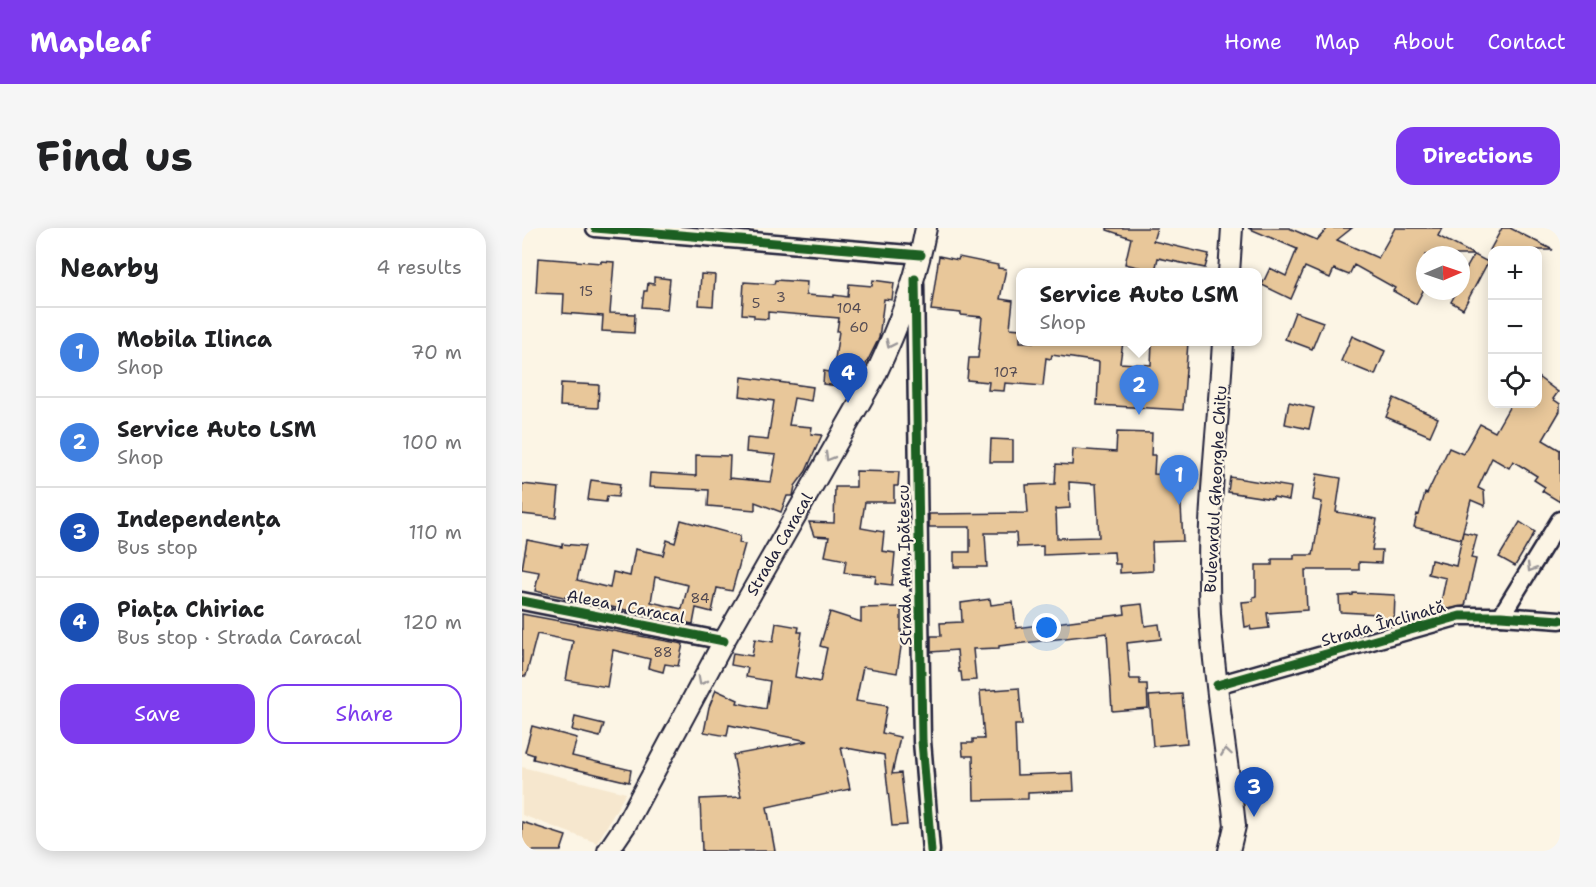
<!DOCTYPE html>
<meta charset="utf-8">
<style>
:root{--surface:#fff;--page:#f6f6f6;--text:#202124;--muted:#757577;--line:#e0e0e0;--accent:#7c3aed}
body{margin:0;font-family:"Shantell Sans",sans-serif;background:var(--page);color:var(--text)}
.controls{position:absolute;right:18px;top:18px;display:grid;overflow:hidden;border-radius:12px;box-shadow:0 3px 15px #0003}
.controls button{width:54px;height:54px;display:grid;place-items:center;padding:0;border:0;border-bottom:2px solid var(--line);background:var(--surface);color:var(--text);font:30px sans-serif}
.compass{position:absolute;left:894px;top:18px;width:54px;height:54px;border-radius:50%;background:var(--surface);box-shadow:0 3px 15px #0003;rotate:88deg}
.you{position:absolute;left:525px;top:400px;width:21px;height:21px;margin:-15px;border:4px solid #fff;border-radius:50%;background:#1a73e8;box-shadow:0 0 0 9px #1a73e833}
.badge{display:grid;place-items:center;width:39px;height:39px;border-radius:50%;background:var(--accent);color:#fff;font-size:20px;font-weight:700}
.pin{position:absolute;translate:-50% -50px;filter:drop-shadow(0 2px 3px #0008)}
.pin::after{content:'';position:absolute;top:32px;width:21px;height:18px;background:inherit;clip-path:polygon(0 0,100% 0,50% 100%)}
.popup{position:absolute;left:494px;top:40px;width:246px;height:78px;box-sizing:border-box;display:grid;place-content:center;border-radius:12px;background:var(--surface);filter:drop-shadow(0 2px 4px #0005);font-size:20px;white-space:nowrap;color:var(--muted)}
.popup b{font-size:22px;color:var(--text)}
.popup::after{content:'';position:absolute;left:50%;top:100%;margin-left:-12px;border:12px solid transparent;border-top-color:var(--surface)}
.list{margin:0;padding:0;list-style:none}
h2{display:flex;justify-content:space-between;align-items:center;height:78px;margin:0;padding:0 24px;font-size:26px}
h2 small{font-size:20px;font-weight:400;color:var(--muted)}
.list li{display:grid;grid-template-columns:39px 1fr auto;gap:18px;align-items:center;box-sizing:border-box;height:90px;padding:0 24px;border-top:2px solid var(--line)}
.list b{display:block;font-size:22px;white-space:nowrap}
.list p{margin:0;font-size:20px;white-space:nowrap;color:var(--muted)}
.list em{font-size:20px;font-style:normal;color:var(--muted)}
.actions{display:flex;gap:12px;padding:18px 24px}
.actions a{flex:1;padding:14px 0;border:2px solid var(--accent);border-radius:18px;text-align:center;font-size:21px;color:var(--accent)}
.actions .main{background:var(--accent);color:#fff}
.icon{flex:none;width:33px;height:33px;fill:none;stroke:currentColor;stroke-width:2;stroke-linecap:round;stroke-linejoin:round}
.map{position:relative;flex:none;width:1038px;height:623px;overflow:hidden;border-radius:18px}
header{display:flex;align-items:center;gap:36px;box-sizing:border-box;height:84px;padding:0 30px;background:var(--accent);color:#fff}
header strong{font-size:28px}
nav{display:flex;gap:33px;margin-inline-start:auto;font-size:21px}
.intro{display:flex;align-items:center;justify-content:space-between;box-sizing:border-box;height:144px;padding:0 36px}
h1{margin:0;font-size:42px}
.button{padding:15px 27px;border-radius:18px;background:var(--accent);color:#fff;font-size:21px;font-weight:700}
main{display:flex;gap:36px;padding:0 36px}
aside{flex:1;background:var(--surface);border-radius:18px;box-shadow:0 3px 15px #0003}
.map>svg:first-child{display:block}
</style>
<header>
<strong>Mapleaf</strong>
<nav><a>Home</a><a>Map</a><a>About</a><a>Contact</a></nav>
</header>
<div class="intro"><h1>Find us</h1><a class="button">Directions</a></div>
<main>
<aside>
<h2>Nearby<small>4 results</small></h2>
<ul class="list">
<li><span class="badge" style="background:#3f7fe0">1</span><div><b>Mobila Ilinca</b><p>Shop</p></div><em>70 m</em></li>
<li><span class="badge" style="background:#3f7fe0">2</span><div><b>Service Auto LSM</b><p>Shop</p></div><em>100 m</em></li>
<li><span class="badge" style="background:#1a4fb4">3</span><div><b>Independența</b><p>Bus stop</p></div><em>110 m</em></li>
<li><span class="badge" style="background:#1a4fb4">4</span><div><b>Piața Chiriac</b><p>Bus stop · Strada Caracal</p></div><em>120 m</em></li>
</ul>
<div class="actions"><a class="main">Save</a><a>Share</a></div>
</aside>
<div class="map">
<svg width="1038" height="623" viewBox="0 0 1038 623">
<rect width="100%" height="100%" fill="#fcf5e5"/>
<filter id="ink" filterUnits="userSpaceOnUse"><feTurbulence type="fractalNoise" baseFrequency=".0167" numOctaves="2"/><feDisplacementMap in="SourceGraphic" scale="12" xChannelSelector="R" yChannelSelector="G"/><feConvolveMatrix kernelMatrix="1 2 1 2 8 2 1 2 1" color-interpolation-filters="sRGB"/></filter>
<g filter="url(#ink)">
<polygon fill="#f6e7ce" points="0,539 104,565 75,615 0,587"/>
<g fill="#e8c79a" stroke="#22223b" stroke-width="1.5" fill-rule="evenodd">
<polygon points="585,0 635,0 631,13 687,26 683,40 636,30 633,43 603,36 609,10 585,2"/>
<polygon points="726,0 767,0 795,12 806,0 830,0 815,12 856,30 873,0 920,0 916,8 966,34 941,81 929,74 935,63 939,63 939,50 952,27 903,27 903,33 896,46 903,50 903,59 894,76 871,63 873,60 832,37 827,47 812,41 808,50 783,39 769,71 740,57 748,40 764,48 775,21"/>
<polygon points="980,0 988,0 1031,22 968,22"/>
<polygon points="417,28 436,32 437,29 476,37 476,40 484,41 478,71 491,73 488,100 498,101 498,114 601,114 598,135 629,137 630,114 666,114 661,182 575,177 577,134 530,127 529,131 524,130 521,158 483,155 482,163 466,162 467,154 445,152 447,130 456,130 460,89 439,87 439,85 409,82"/>
<polygon points="16,30 79,35 79,33 92,34 88,85 113,86 112,105 80,103 81,88 41,85 42,66 14,65"/>
<polygon points="179,46 193,47 191,78 177,77"/>
<polygon points="132,49 148,51 145,81 120,79 122,63 125,63 126,55 132,56"/>
<polygon points="253,52 285,54 284,67 312,69 312,67 326,69 327,56 350,58 351,52 372,55 370,72 362,71 357,110 332,160 301,156 302,143 311,145 317,103 315,103 317,90 246,84 246,91 232,90 232,87 220,86 222,54 252,56"/>
<polygon points="773,84 801,94 790,121 763,111"/>
<polygon points="830,108 863,123 853,147 819,133"/>
<polygon points="220,149 291,159 289,173 272,170 267,197 290,199 289,206 300,207 284,243 273,258 271,268 265,268 259,284 233,274 233,282 186,278 187,262 127,259 128,245 174,248 174,227 208,228 207,250 249,254 254,227 224,224 225,210 246,212 252,173 218,168"/>
<polygon points="1016,149 1036,164 1031,171 1038,176 1038,183 1021,212 1038,222 1038,274 1020,263 1023,259 1012,252 1015,248 991,233 987,240 970,230 956,260 962,263 963,278 949,272 939,311 892,299 895,286 897,287 903,265 905,266 927,220 941,226 958,196 973,204 989,176 1016,176"/>
<polygon points="39,155 77,157 76,180 38,178"/>
<polygon points="872,170 916,190 908,208 864,189"/>
<polygon points="767,174 792,180 787,201 763,196"/>
<path d="M595 204 630 205 629 227H633L632 246 672 248V261L658 260 661 313 630 314 631 343 598 345V336H593L592 324 521 327V318L495 319 494 305H463L465 339H432V324H448V299H407V286L506 285 504 257 533 256 534 236 550 237 551 221 594 224ZM547 254 574 256 577 309 535 310 534 281 548 280Z"/>
<polygon points="469,211 491,212 491,234 468,234"/>
<polygon points="334,243 377,244 376,258 372,258 372,274 343,274 339,300 362,304 360,323 373,325 370,357 353,355 354,348 322,345 324,332 303,328 307,309 292,308 287,294 312,295 313,259 334,259"/>
<polygon points="795,246 819,250 814,284 855,291 850,322 860,322 859,335 837,334 837,342 783,342 785,382 745,385 747,400 729,402 728,398 723,399 720,374 731,373 731,369 734,368 734,337 750,337 750,331 772,331 772,327 791,327 800,274 791,272"/>
<polygon points="708,249 769,259 767,272 751,269 751,271 706,264"/>
<polygon points="69,252 98,256 96,269 85,268 84,274 66,272"/>
<polygon points="0,256 37,260 34,290 0,286"/>
<path d="M159 292 218 308 217 315 223 316 210 363 195 360 190 384 174 380 171 396 13 363 17 344 0 341 5 312 40 319V316L63 318 55 352 88 360 91 344 108 348 113 321 141 327 145 312 153 315ZM133 349 166 357 160 381 129 374Z"/>
<polygon points="998,294 1013,304 993,338 977,329"/>
<polygon points="941,304 955,307 949,330 954,331 943,378 926,381 918,379 924,350 906,346 909,332 934,338"/>
<polygon points="831,365 873,367 872,394 856,398 857,386 818,384 817,368 831,367"/>
<polygon points="468,371 469,377 491,374 494,400 603,386 602,378 620,376 623,398 637,396 639,411 605,415 608,451 618,451 618,456 625,456 626,480 590,483 585,405 477,418 477,420 451,421 454,452 440,453 439,444 437,444 435,422 409,424 409,408 419,408 418,395 440,394 439,375"/>
<polygon points="379,379 379,419 375,445 341,439 334,473 365,478 360,505 378,509 370,546 379,545 385,597 370,598 362,527 319,519 328,561 245,579 253,623 180,623 178,571 219,569 211,527 286,513 207,497 205,508 182,504 187,479 194,462 216,472 215,475 244,481 248,453 224,449 226,440 209,437 211,425 230,428 233,411 251,414 254,395 277,399 276,404 280,404 273,449 298,454 305,420 298,418 308,384 339,394 339,380"/>
<polygon points="0,386 161,416 156,438 143,436 141,444 126,440 128,431 91,422 85,459 44,452 51,413 15,406 4,448 0,448"/>
<polygon points="497,460 500,497 493,497 495,547 551,545 552,563 506,565 506,571 452,572 451,528 441,528 440,515 451,515 451,511 462,511 458,463"/>
<polygon points="660,466 665,515 631,518 627,468"/>
<polygon points="53,489 82,496 78,509 50,502"/>
<polygon points="10,498 55,510 50,528 109,542 107,554 11,531 12,527 3,524"/>
<polygon points="0,594 44,608 39,623 0,623"/>
</g>
<g fill="none" stroke-linecap="round" stroke-linejoin="round">
<g stroke="#22223b" stroke-width="21">
<g id="minor">
<polyline points="73,0 399,27"/>
<polyline points="393,55 400,513 409,623"/>
<polyline points="0,373 202,413"/>
<polyline points="979,388 1038,292"/>
<polyline points="695,457 938,388 979,388 1038,392"/>
</g>
</g>
<g stroke="#22223b" stroke-width="24">
<g id="major">
<polyline points="707,45 710,0"/>
<path d="M701 114C696 204 683 295 688 386 692 451 703 516 711 580L713 598 707 623"/>
<path d="M86 623 103 598 202 413 353 148C376 99 394 53 404 0"/>
</g>
</g>
<use href="#minor" stroke="#fcf5e5" stroke-width="16"/>
<use href="#major" stroke="#fcf5e5" stroke-width="20"/>
<g stroke="#fcf5e5" stroke-width="13">
<g id="cycleway">
<polyline points="73,0 399,27"/>
<polyline points="393,51 400,513 409,623"/>
<polyline points="0,373 202,413"/>
<polyline points="695,457 938,388 979,388 1038,392"/>
</g>
</g>
<use href="#cycleway" stroke="#1b5e20" stroke-width="9"/>
</g>
<defs><path id="oneway-chevron" d="M-2-3.5L2.5 0L-2 3.5" fill="none" stroke-width="1.6" stroke-linecap="round" stroke-linejoin="round" transform="scale(1.5)"/></defs>
<g stroke="#9a9698">
<use href="#oneway-chevron" transform="translate(368 116) rotate(115)"/>
<use href="#oneway-chevron" transform="translate(307 229) rotate(120)"/>
<use href="#oneway-chevron" transform="translate(1009 340) rotate(121)"/>
<use href="#oneway-chevron" transform="translate(180 453) rotate(118)"/>
<use href="#oneway-chevron" transform="translate(704 524) rotate(-98)"/>
</g>
</g>
<g text-anchor="middle" stroke-width="4.5" stroke-linejoin="round" paint-order="stroke">
<g font-size="14" fill="#544b53">
<text x="64" y="68">15</text>
<text x="259" y="74">3</text>
<text x="234" y="80">5</text>
<text x="327" y="85">104</text>
<text x="337" y="104">60</text>
<text x="484" y="149">107</text>
<text x="178" y="375">84</text>
<text x="141" y="429">88</text>
</g>
<g font-size="16" fill="#22223b" stroke="#fcf5e5">
<text transform="translate(693 261) rotate(-87)" y="6">Bulevardul Gheorghe Chițu</text>
<text transform="translate(257 316) rotate(-60)" y="6">Strada Caracal</text>
<text transform="translate(382 337) rotate(-91)" y="6">Strada Ana Ipătescu</text>
<text transform="translate(104 378) rotate(11)" y="6">Aleea 1 Caracal</text>
<text transform="translate(861 395) rotate(-16)" y="6">Strada Înclinată</text>
</g>
</g>
</svg>
<div class="controls">
<button>+</button>
<button>−</button>
<button><svg class="icon" aria-label="locate" viewBox="0 0 24 24"><circle cx="12" cy="12" r="6"/><path d="M12 2v4M12 18v4M2 12h4M18 12h4"/></svg></button>
</div>
<svg class="compass" viewBox="-18 -18 36 36"><path d="M0-13l5 13h-10z" fill="#e53935"/><path d="M0 13l5-13h-10z" fill="#757577"/></svg>
<div class="you"></div>
<div class="pin badge" style="left:657px;top:277px;background:#3f7fe0">1</div>
<div class="pin badge" style="left:617px;top:187px;background:#3f7fe0">2</div>
<div class="popup"><b>Service Auto LSM</b>Shop</div>
<div class="pin badge" style="left:732px;top:589px;background:#1a4fb4">3</div>
<div class="pin badge" style="left:326px;top:175px;background:#1a4fb4">4</div>
</div>
</main>
